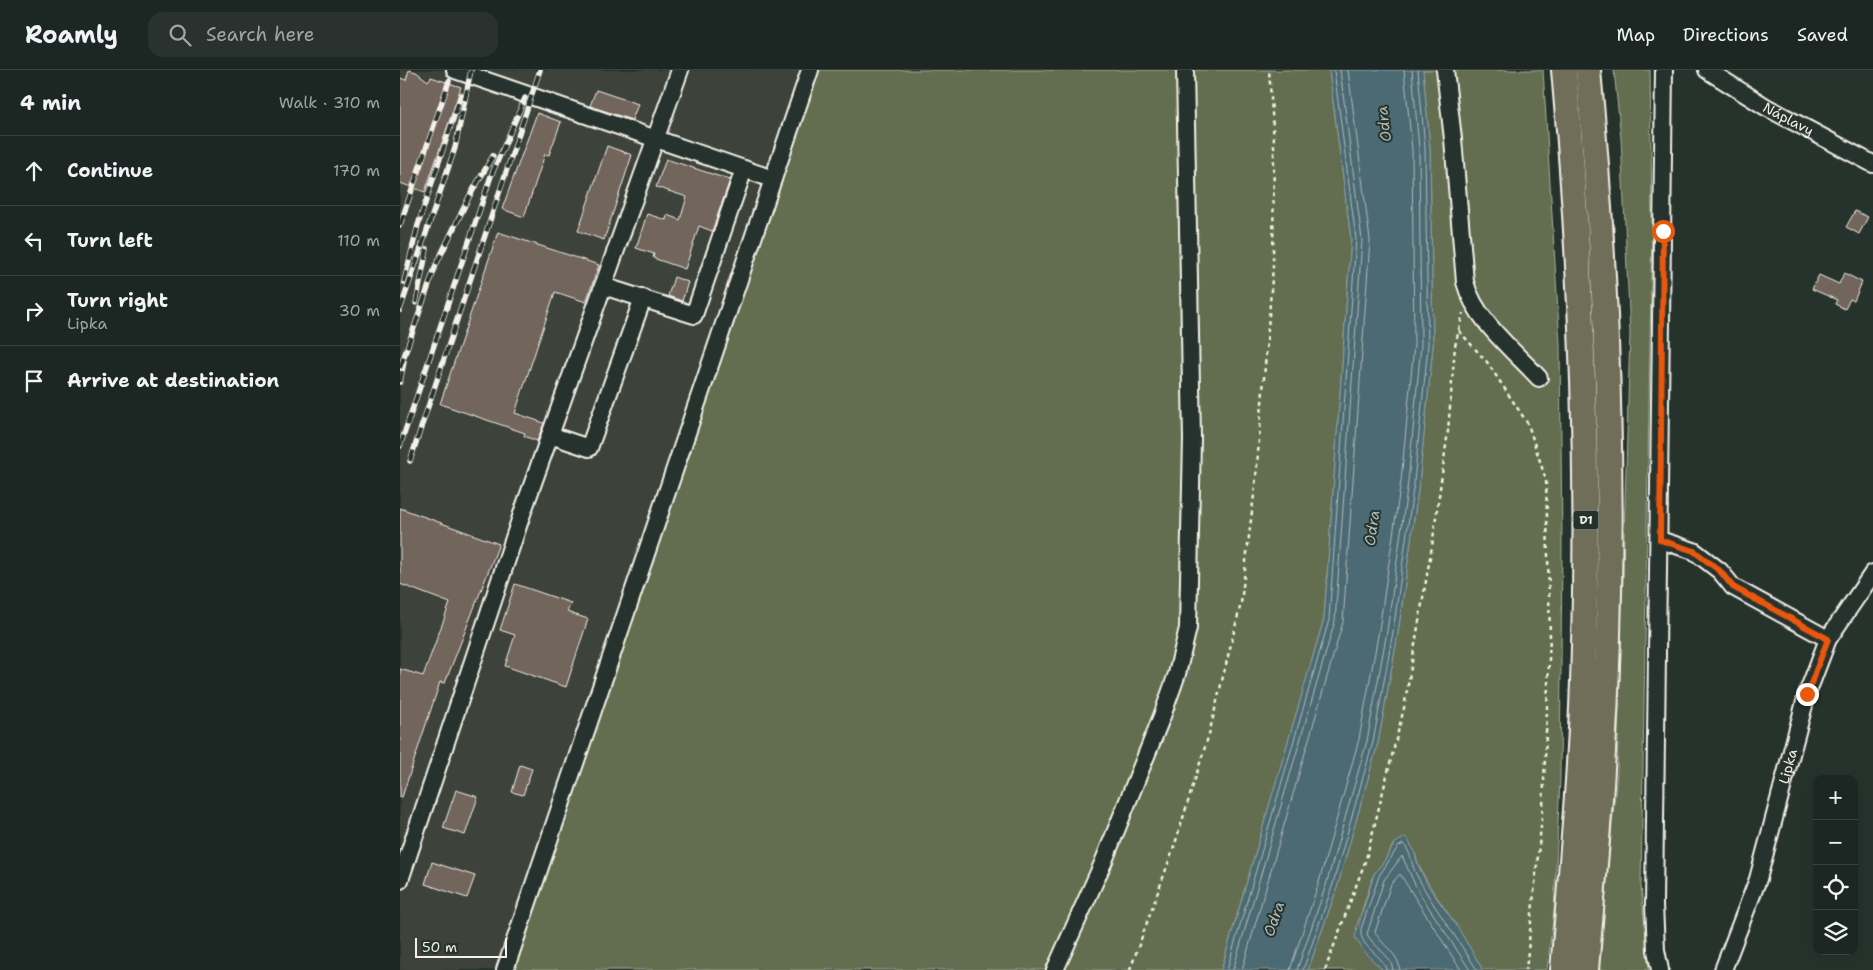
<!DOCTYPE html>
<meta charset="utf-8">
<style>
:root{--surface:#1c2622;--page:#29322f;--text:#f1f3f6;--muted:#a0a5a5;--line:#3a4340}
body{margin:0;font-family:"Shantell Sans",sans-serif;background:var(--page);color:var(--text)}
.controls{position:absolute;right:15px;bottom:15px;display:grid;overflow:hidden;border-radius:10px;box-shadow:0 5px 20px #0002}
.controls button{width:45px;height:45px;display:grid;place-items:center;padding:0;border:0;border-bottom:1px solid var(--line);background:var(--surface);color:var(--text);font:25px sans-serif}
.scale{position:absolute;left:15px;bottom:12px;width:92px;box-sizing:border-box;padding-left:5px;border:2px solid #f4f1e8;border-top:0;font-size:14px;line-height:18px;white-space:nowrap;color:#f4f1e8;-webkit-text-stroke:4px #26332d;paint-order:stroke}
.stop{position:absolute;width:15px;height:15px;margin:-11px;border:4px solid #ea580c;border-radius:50%;background:#fff}
.stop.end{background:#ea580c;border-color:#fff;box-shadow:0 1px 5px #0008}
.list{margin:0;padding:0;list-style:none}
h2{display:flex;justify-content:space-between;align-items:center;height:65px;margin:0;padding:0 20px;font-size:21px}
h2 small{font-size:16px;font-weight:400;color:var(--muted)}
.list li{display:grid;grid-template-columns:32px 1fr auto;gap:15px;align-items:center;box-sizing:border-box;height:70px;padding:0 20px;border-top:1px solid var(--line)}
.list b{display:block;font-size:19px;white-space:nowrap}
.list p{margin:0;font-size:16px;white-space:nowrap;color:var(--muted)}
.list em{font-size:16px;font-style:normal;color:var(--muted)}
.icon{flex:none;width:28px;height:28px;fill:none;stroke:currentColor;stroke-width:2;stroke-linecap:round;stroke-linejoin:round}
.map{position:relative;flex:none;width:1473px;height:900px;overflow:hidden}
header{display:flex;align-items:center;gap:30px;box-sizing:border-box;height:70px;padding:0 25px;background:var(--surface);border-bottom:1px solid var(--line)}
header strong{font-size:24px}
nav{display:flex;gap:28px;margin-inline-start:auto;font-size:18px}
.search{width:350px;height:45px;background:var(--page);display:flex;align-items:center;gap:12px;box-sizing:border-box;padding:0 18px;border-radius:15px;color:var(--muted);font-size:19px}
main{display:flex}
aside{flex:1;background:var(--surface)}
.map>svg:first-child{display:block}
</style>
<header>
<strong>Roamly</strong>
<div class="search"><svg class="icon" aria-label="search" viewBox="0 0 24 24"><circle cx="10" cy="10" r="6"/><path d="M15 15l6 6"/></svg>Search here</div>
<nav><a>Map</a><a>Directions</a><a>Saved</a></nav>
</header>
<main>
<aside>
<h2>4 min<small>Walk · 310 m</small></h2>
<ul class="list">
<li><svg class="icon" aria-label="ahead" viewBox="0 0 24 24"><path d="M12 20V5M6 11l6-6 6 6"/></svg><div><b>Continue</b></div><em>170 m</em></li>
<li><svg class="icon" aria-label="left" viewBox="0 0 24 24"><path d="M17 20v-9H6M10 6l-5 5 5 5"/></svg><div><b>Turn left</b></div><em>110 m</em></li>
<li><svg class="icon" aria-label="right" viewBox="0 0 24 24"><path d="M7 20v-9h11M14 6l5 5-5 5"/></svg><div><b>Turn right</b><p>Lipka</p></div><em>30 m</em></li>
<li><svg class="icon" aria-label="arrive" viewBox="0 0 24 24"><path d="M6 21V4h12l-3 4 3 4H6"/></svg><div><b>Arrive at destination</b></div></li>
</ul>
</aside>
<div class="map">
<svg width="1473" height="900" viewBox="0 0 1473 900">
<rect width="100%" height="100%" fill="#26332d"/>
<filter id="ink" filterUnits="userSpaceOnUse"><feTurbulence type="fractalNoise" baseFrequency=".02" numOctaves="2"/><feDisplacementMap in="SourceGraphic" scale="10" xChannelSelector="R" yChannelSelector="G"/><feConvolveMatrix kernelMatrix="1 2 1 2 8 2 1 2 1" color-interpolation-filters="sRGB"/></filter>
<g filter="url(#ink)">
<polygon fill="#3c423b" points="0,0 410,0 105,900 0,900"/>
<g fill="#626e4f" stroke="#abb09c">
<polygon points="410,0 929,0 951,169 924,549 821,900 105,900"/>
<path d="M1023 0H1143L1160 274 1162 472 1160 709 1154 841 1147 900H1083C1074 886 1066 871 1057 857 1041 831 1021 810 1014 780L994 773 985 790 974 804 956 858 983 900H908L937 818 978 673 998 563 1019 413 1033 276 1030 78Z"/>
<polygon points="1214,0 1250,0 1252,152 1241,815 1249,900 1198,900 1217,703 1230,263 1221,68"/>
</g>
<g fill="#4c6a73" stroke="#8fa0a2">
<polygon points="929,0 1023,0 1030,78 1033,276 1019,413 998,563 978,673 937,818 908,900 821,900 924,549 951,169"/>
<polygon points="1006,767 1014,780 1018,795 1028,816 1057,856 1083,900 983,900 965,883 955,867 974,804 985,790 995,773"/>
</g>
<g fill="none" stroke-linecap="round" stroke-linejoin="round">
<g stroke="#b1bbb9" stroke-width="1">
<polyline points="827,900 929,550 956,169 934,0"/>
<polyline points="833,900 935,551 962,170 940,0"/>
<polyline points="842,900 943,552 970,170 948,0"/>
<polyline points="890,900 919,812 959,669 979,560 1001,411 1014,275 1012,79 1004,0"/>
<polyline points="897,900 926,815 967,671 987,561 1008,412 1021,275 1019,78 1012,0"/>
<polyline points="903,900 932,817 973,672 993,562 1014,412 1028,276 1025,78 1018,0"/>
<path d="M986 900C984 884 959 879 961 859L979 806 998 777 1003 774C1011 781 1011 792 1015 802 1032 836 1057 867 1077 900"/>
<path d="M993 900C992 885 973 877 967 864L984 810 1002 786 1018 821 1070 900"/>
<path d="M1000 900C999 883 982 876 975 862L991 814 1000 804 1061 900"/>
</g>
</g>
<g fill="#71655b" stroke="#f4f1e8">
<polygon points="9,0 16,2 28,11 31,7 61,17 25,122 0,113 0,8 6,10"/>
<polygon points="196,20 238,34 232,50 190,36"/>
<polygon points="137,43 161,52 149,85 145,84 124,147 102,139"/>
<polygon points="207,76 232,85 204,170 178,161"/>
<polygon points="266,89 330,110 312,161 299,156 285,199 253,188 254,184 236,178 247,144 266,150 267,145 280,150 287,127 256,117"/>
<polygon points="1455,141 1468,147 1459,164 1446,157"/>
<polygon points="98,162 199,195 186,232 155,222 115,343 144,353 137,371 124,366 125,363 40,334"/>
<polygon points="1444,203 1462,212 1454,231 1450,229 1445,239 1435,234 1437,230 1412,219 1419,205 1439,214"/>
<polygon points="274,207 288,212 282,231 268,226"/>
<polygon points="0,438 99,474 45,613 40,612 2,727 0,727 0,599 23,606 50,533 0,514"/>
<polygon points="115,514 171,533 167,542 188,549 166,617 105,596 115,565 100,560"/>
<polygon points="120,695 132,699 123,725 112,722"/>
<polygon points="56,720 78,727 65,765 43,758"/>
<polygon points="32,792 75,806 67,828 25,814"/>
</g>
<g fill="none" stroke-linecap="round" stroke-linejoin="round">
<g stroke="#f4f1e8" stroke-width="20">
<g id="minor">
<polyline points="55,0 373,109"/>
<path d="M1045 0 1053 69 1065 212C1075 250 1113 280 1139 308"/>
<path id="s1" d="M1307 0 1366 37 1473 94"/>
<polyline points="203,216 294,245 344,99"/>
<polyline points="150,365 189,378 243,228"/>
<polyline points="1260,470 1294,481 1320,501 1333,517 1428,569"/>
<polyline points="0,810 123,441 280,0"/>
<polyline points="105,900 410,0"/>
<polyline points="655,900 703,793 762,646 777,604 788,558 792,369 785,0"/>
<polyline points="1260,900 1256,880 1254,835 1264,0"/>
<path id="s2" d="M1323 900 1358 809 1407 624 1428 569 1473 503"/>
</g>
</g>
<g stroke="#f4f1e8" stroke-width="28">
<g id="highway">
<path d="M1163 900C1172 792 1182 683 1184 575 1189 383 1181 191 1164 0"/>
<path d="M1186 900C1191 838 1197 777 1201 715 1217 477 1210 237 1188 0"/>
</g>
</g>
<g stroke="#f4f1e8" stroke-width="2.5" stroke-dasharray="4 4" stroke-linecap="butt">
<polyline points="1059,261 1087,292 1128,354 1146,410 1150,565 1143,737 1126,900"/>
<polyline points="730,900 774,777 809,664 841,533 856,408 873,196 874,72 869,0"/>
<polyline points="925,900 966,789 1004,638 1032,476 1048,361 1055,276 1063,243"/>
</g>
<use href="#minor" stroke="#26332d" stroke-width="16"/>
<use href="#highway" stroke="#706e59" stroke-width="24"/>
<g stroke="#f4f1e8" stroke-width="5.5">
<g id="rail">
<polyline points="0,155 49,11"/>
<polyline points="4,212 18,155 61,25"/>
<polyline points="16,233 27,179"/>
<polyline points="0,240 55,78 71,0"/>
<polyline points="0,298 36,195 69,127 93,86"/>
<polyline points="0,312 4,292"/>
<polyline points="0,376 91,106 125,28"/>
<polyline points="10,391 140,0"/>
</g>
</g>
<use href="#rail" stroke="#26332d" stroke-width="4" stroke-dasharray="11" stroke-linecap="butt"/>
</g>
</g>
<g fill="none" stroke-linecap="round" stroke-linejoin="round" filter="url(#ink)">
<polyline stroke="#ea580c" stroke-width="6" points="1263,161 1260,470 1294,481 1320,501 1333,517 1428,569 1407,624"/>
</g>
<g text-anchor="middle" stroke-width="4" stroke-linejoin="round" paint-order="stroke">
<rect fill="#26332d" stroke="#b6b8b0" stroke-width="1" x="1173.5" y="440.5" width="25" height="19" rx="4"/>
<g font-size="12" font-weight="bold" fill="#f4f1e8">
<text x="1186" y="454">D1</text>
</g>
<g font-size="14" fill="#f4f1e8" stroke="#26332d">
<text dy="5" stroke="none"><textPath href="#s1" startOffset="95">Náplavy</textPath></text>
<text dy="5" stroke="none"><textPath href="#s2" startOffset="214">Lipka</textPath></text>
</g>
<g font-size="15" font-style="italic" fill="#b1bbb9" stroke="#26332d">
<text transform="translate(984 54) rotate(-97)" y="5">Odra</text>
<text transform="translate(972 458) rotate(-82)" y="5">Odra</text>
<text transform="translate(874 849) rotate(-71)" y="5">Odra</text>
</g>
</g>
</svg>
<div class="controls">
<button>+</button>
<button>−</button>
<button><svg class="icon" aria-label="locate" viewBox="0 0 24 24"><circle cx="12" cy="12" r="6"/><path d="M12 2v4M12 18v4M2 12h4M18 12h4"/></svg></button>
<button><svg class="icon" aria-label="layers" viewBox="0 0 24 24"><path d="M12 4l9 5-9 5-9-5zM3 14l9 5 9-5"/></svg></button>
</div>
<div class="scale">50 m</div>
<div class="stop" style="left:1263px;top:161px"></div>
<div class="stop end" style="left:1407px;top:624px"></div>
</div>
</main>
